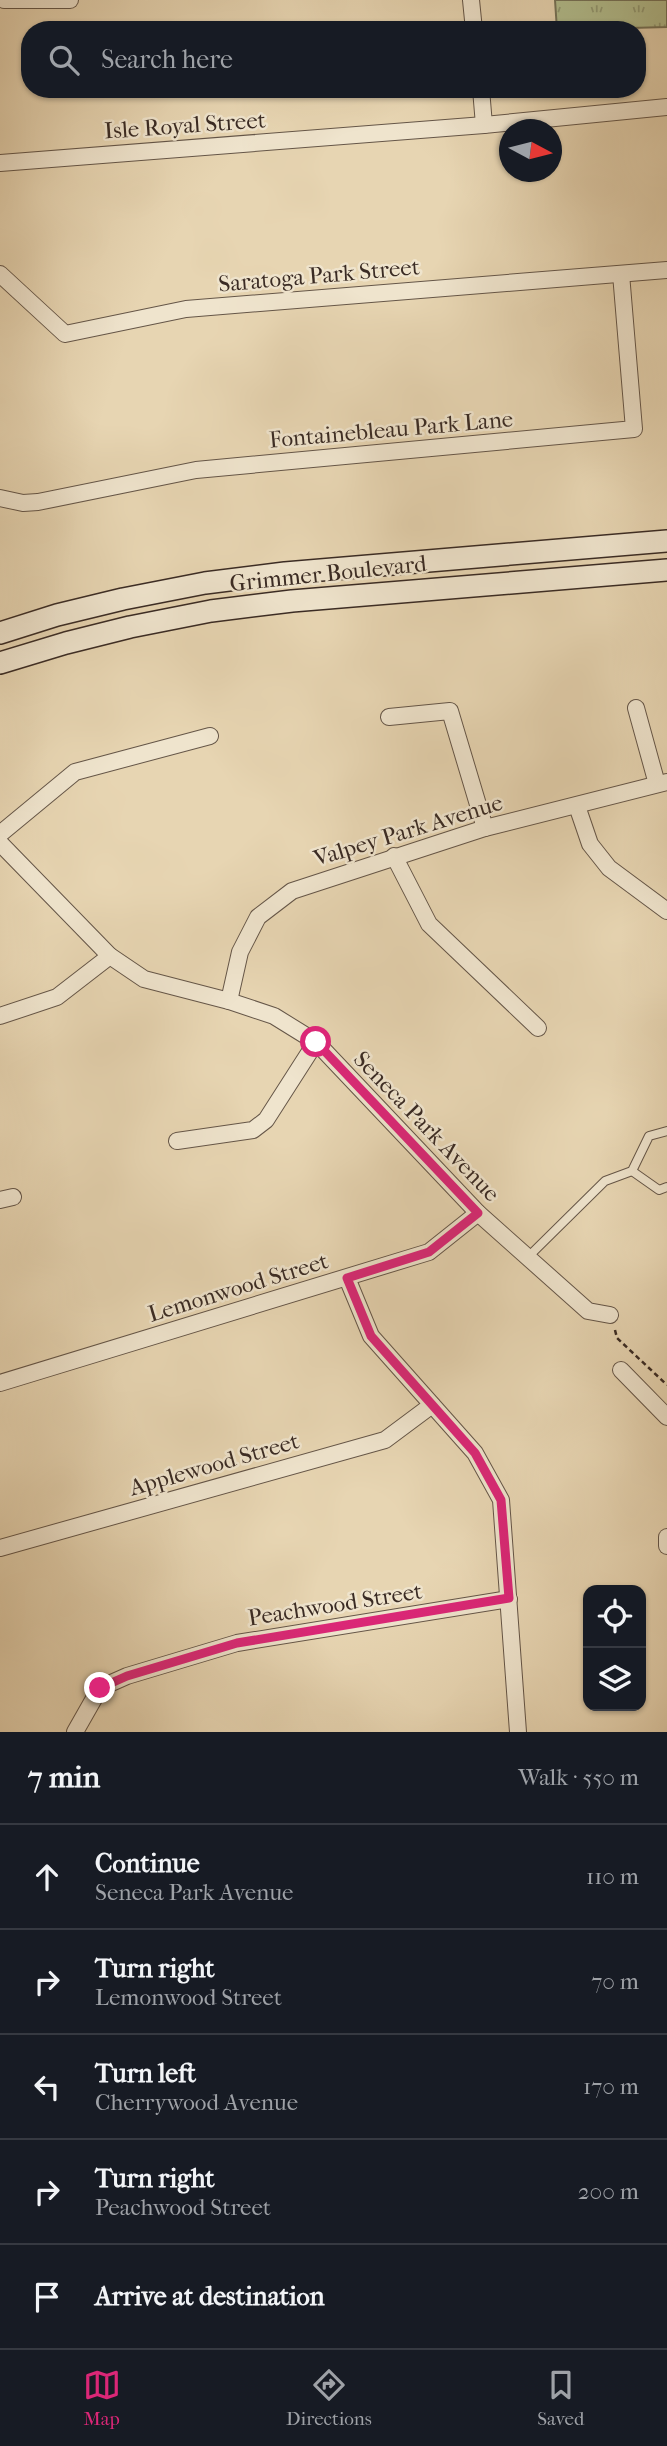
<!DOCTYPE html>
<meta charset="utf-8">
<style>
:root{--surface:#171b24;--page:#20242c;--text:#f1f3f6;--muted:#9ea1a6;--line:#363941;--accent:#db2777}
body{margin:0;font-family:"IM FELL French Canon",serif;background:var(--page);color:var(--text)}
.controls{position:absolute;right:21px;bottom:21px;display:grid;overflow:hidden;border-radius:14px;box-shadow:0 2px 5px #0004}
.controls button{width:63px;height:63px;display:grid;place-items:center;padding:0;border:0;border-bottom:2px solid var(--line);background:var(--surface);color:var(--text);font:35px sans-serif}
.compass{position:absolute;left:499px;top:119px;width:63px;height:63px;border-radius:50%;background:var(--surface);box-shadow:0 2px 5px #0004;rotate:97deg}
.stop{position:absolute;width:21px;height:21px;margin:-16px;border:5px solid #db2777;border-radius:50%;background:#fff}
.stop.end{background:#db2777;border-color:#fff;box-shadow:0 2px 7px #0008}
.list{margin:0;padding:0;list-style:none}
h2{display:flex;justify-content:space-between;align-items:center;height:91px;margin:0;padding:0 28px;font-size:30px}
h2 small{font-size:23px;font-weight:400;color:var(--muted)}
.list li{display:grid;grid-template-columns:46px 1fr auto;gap:21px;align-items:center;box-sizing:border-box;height:105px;padding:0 28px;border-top:2px solid var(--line)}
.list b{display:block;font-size:26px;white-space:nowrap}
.list p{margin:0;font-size:23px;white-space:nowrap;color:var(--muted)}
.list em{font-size:23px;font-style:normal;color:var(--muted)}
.icon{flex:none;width:38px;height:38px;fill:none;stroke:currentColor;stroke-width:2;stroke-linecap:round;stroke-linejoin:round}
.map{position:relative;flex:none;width:667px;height:1732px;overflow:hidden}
.search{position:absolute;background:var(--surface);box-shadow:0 2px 5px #0004;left:21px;right:21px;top:21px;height:77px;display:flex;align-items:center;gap:18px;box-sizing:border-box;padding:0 24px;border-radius:28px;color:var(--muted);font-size:26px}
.sheet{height:616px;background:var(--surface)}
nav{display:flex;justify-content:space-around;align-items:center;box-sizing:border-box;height:98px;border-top:2px solid var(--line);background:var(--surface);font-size:19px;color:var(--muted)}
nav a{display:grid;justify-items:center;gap:4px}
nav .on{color:var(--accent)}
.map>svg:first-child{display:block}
</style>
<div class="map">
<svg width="667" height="1732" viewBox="0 0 667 1732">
<defs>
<pattern id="park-tufts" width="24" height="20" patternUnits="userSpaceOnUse" patternTransform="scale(1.75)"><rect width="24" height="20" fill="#b2be8f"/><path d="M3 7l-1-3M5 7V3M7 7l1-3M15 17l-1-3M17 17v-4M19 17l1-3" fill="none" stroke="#929b75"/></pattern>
</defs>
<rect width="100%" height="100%" fill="#e7d5b2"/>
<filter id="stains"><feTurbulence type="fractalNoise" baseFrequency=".00286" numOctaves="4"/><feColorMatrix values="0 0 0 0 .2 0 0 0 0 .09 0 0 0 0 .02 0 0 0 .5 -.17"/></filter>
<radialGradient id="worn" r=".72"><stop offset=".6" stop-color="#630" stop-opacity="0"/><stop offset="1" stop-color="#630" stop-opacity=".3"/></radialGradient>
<polygon fill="url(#park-tufts)" stroke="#76745a" stroke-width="2" points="555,0 667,0 667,27 557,30"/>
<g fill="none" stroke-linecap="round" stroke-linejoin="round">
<g stroke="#655648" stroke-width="10">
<g id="service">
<polyline points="632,1171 659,1190 667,1187"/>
<polyline points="528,1257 605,1181 632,1171 649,1136 667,1131"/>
</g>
</g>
<g stroke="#655648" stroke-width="18">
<g id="minor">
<polyline points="4,0 70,0"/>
<polyline points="471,0 474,30"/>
<polyline points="481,89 484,125"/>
<polyline points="0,163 484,125 667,107"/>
<polyline points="0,274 65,334 186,309 667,270"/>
<polyline points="0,498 23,503 38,502 196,470 634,429 621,274"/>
<polyline points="636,708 657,784"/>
<polyline points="389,717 450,711 485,828"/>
<polyline points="577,806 590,844 609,868 667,911"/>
<polyline points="0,834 75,772 210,736"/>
<polyline points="0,843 110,956 144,979 229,1001 274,1016 316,1042 478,1213 588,1311 610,1315"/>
<polyline points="394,856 429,924 538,1028"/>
<polyline points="229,1001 240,952 258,917 292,891 485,828 667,782"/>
<polyline points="0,1016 57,997 110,956"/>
<polyline points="177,1141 253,1130 266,1120 316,1042"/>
<polyline points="0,1200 13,1197"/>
<polyline points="347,1278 371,1336 475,1453 501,1500 518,1732"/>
<polyline points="621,1370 667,1417"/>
<polyline points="0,1383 429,1252 478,1213"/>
<polyline points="667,1537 667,1546"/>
<polyline points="0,1548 385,1440 432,1405"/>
<polyline points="75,1732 100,1688 127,1676 237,1643 509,1599"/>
</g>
</g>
<g stroke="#3a2b24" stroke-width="24">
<g id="secondary">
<polyline points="0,633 57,615 123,599 205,583 285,573 667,541"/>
<polyline points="0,663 66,643 130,627 211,611 292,601 667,570"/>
</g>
</g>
<polyline stroke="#3a2b24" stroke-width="2.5" stroke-dasharray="5 3.5" stroke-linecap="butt" points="615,1330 617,1338 667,1385"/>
<use href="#service" stroke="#efe4cd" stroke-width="8"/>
<use href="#minor" stroke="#efe4cd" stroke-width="16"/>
<use href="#secondary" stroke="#efe4cd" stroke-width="21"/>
</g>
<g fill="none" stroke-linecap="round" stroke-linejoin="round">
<polyline stroke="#db2777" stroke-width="9" points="100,1688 127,1676 237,1643 509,1598 501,1500 475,1453 371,1336 347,1278 429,1252 478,1213 316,1042"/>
</g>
<g text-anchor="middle" stroke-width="5" stroke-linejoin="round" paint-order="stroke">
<g font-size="23" fill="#3a2b24" stroke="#efe4cd">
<text transform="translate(185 125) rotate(-4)" y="8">Isle Royal Street</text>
<text transform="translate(319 275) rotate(-5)" y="8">Saratoga Park Street</text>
<text transform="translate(391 429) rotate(-5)" y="8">Fontainebleau Park Lane</text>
<text transform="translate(328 573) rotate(-6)" y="8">Grimmer Boulevard</text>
<text transform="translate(408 830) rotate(-17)" y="8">Valpey Park Avenue</text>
<text transform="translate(427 1126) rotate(46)" y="8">Seneca Park Avenue</text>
<text transform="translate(238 1287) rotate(-17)" y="8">Lemonwood Street</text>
<text transform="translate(214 1464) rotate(-16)" y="8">Applewood Street</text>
<text transform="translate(335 1604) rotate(-9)" y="8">Peachwood Street</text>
</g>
</g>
<rect width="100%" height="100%" filter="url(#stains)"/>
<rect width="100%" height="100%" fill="url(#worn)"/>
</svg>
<div class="controls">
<button><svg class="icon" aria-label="locate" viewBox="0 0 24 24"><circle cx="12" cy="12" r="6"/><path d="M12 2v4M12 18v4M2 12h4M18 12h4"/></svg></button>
<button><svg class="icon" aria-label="layers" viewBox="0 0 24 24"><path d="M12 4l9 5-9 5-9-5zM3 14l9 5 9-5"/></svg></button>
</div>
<svg class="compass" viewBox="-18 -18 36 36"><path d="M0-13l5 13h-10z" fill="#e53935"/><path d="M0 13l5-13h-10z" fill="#9ea1a6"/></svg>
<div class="stop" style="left:316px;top:1042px"></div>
<div class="stop end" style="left:100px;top:1688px"></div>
<div class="search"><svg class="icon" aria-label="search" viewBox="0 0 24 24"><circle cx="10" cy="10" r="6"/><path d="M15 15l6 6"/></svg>Search here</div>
</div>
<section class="sheet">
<h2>7 min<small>Walk · 550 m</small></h2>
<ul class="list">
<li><svg class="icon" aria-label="ahead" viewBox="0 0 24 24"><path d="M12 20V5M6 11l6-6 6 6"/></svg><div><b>Continue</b><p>Seneca Park Avenue</p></div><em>110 m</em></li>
<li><svg class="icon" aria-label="right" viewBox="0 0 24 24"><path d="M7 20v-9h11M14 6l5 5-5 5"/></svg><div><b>Turn right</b><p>Lemonwood Street</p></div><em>70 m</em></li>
<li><svg class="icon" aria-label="left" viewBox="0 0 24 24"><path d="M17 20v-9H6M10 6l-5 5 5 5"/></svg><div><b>Turn left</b><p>Cherrywood Avenue</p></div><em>170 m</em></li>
<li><svg class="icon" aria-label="right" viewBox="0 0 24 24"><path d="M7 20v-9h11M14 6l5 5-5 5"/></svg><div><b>Turn right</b><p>Peachwood Street</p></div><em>200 m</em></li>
<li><svg class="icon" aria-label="arrive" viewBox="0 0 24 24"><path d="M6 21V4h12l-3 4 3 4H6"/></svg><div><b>Arrive at destination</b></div></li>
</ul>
</section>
<nav>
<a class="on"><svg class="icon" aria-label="map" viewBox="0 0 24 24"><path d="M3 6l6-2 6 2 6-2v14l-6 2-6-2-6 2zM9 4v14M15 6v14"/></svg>Map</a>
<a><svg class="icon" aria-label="directions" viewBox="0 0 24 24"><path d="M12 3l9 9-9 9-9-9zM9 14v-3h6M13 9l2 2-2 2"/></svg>Directions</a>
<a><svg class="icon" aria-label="saved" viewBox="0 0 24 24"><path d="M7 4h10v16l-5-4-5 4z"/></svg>Saved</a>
</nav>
